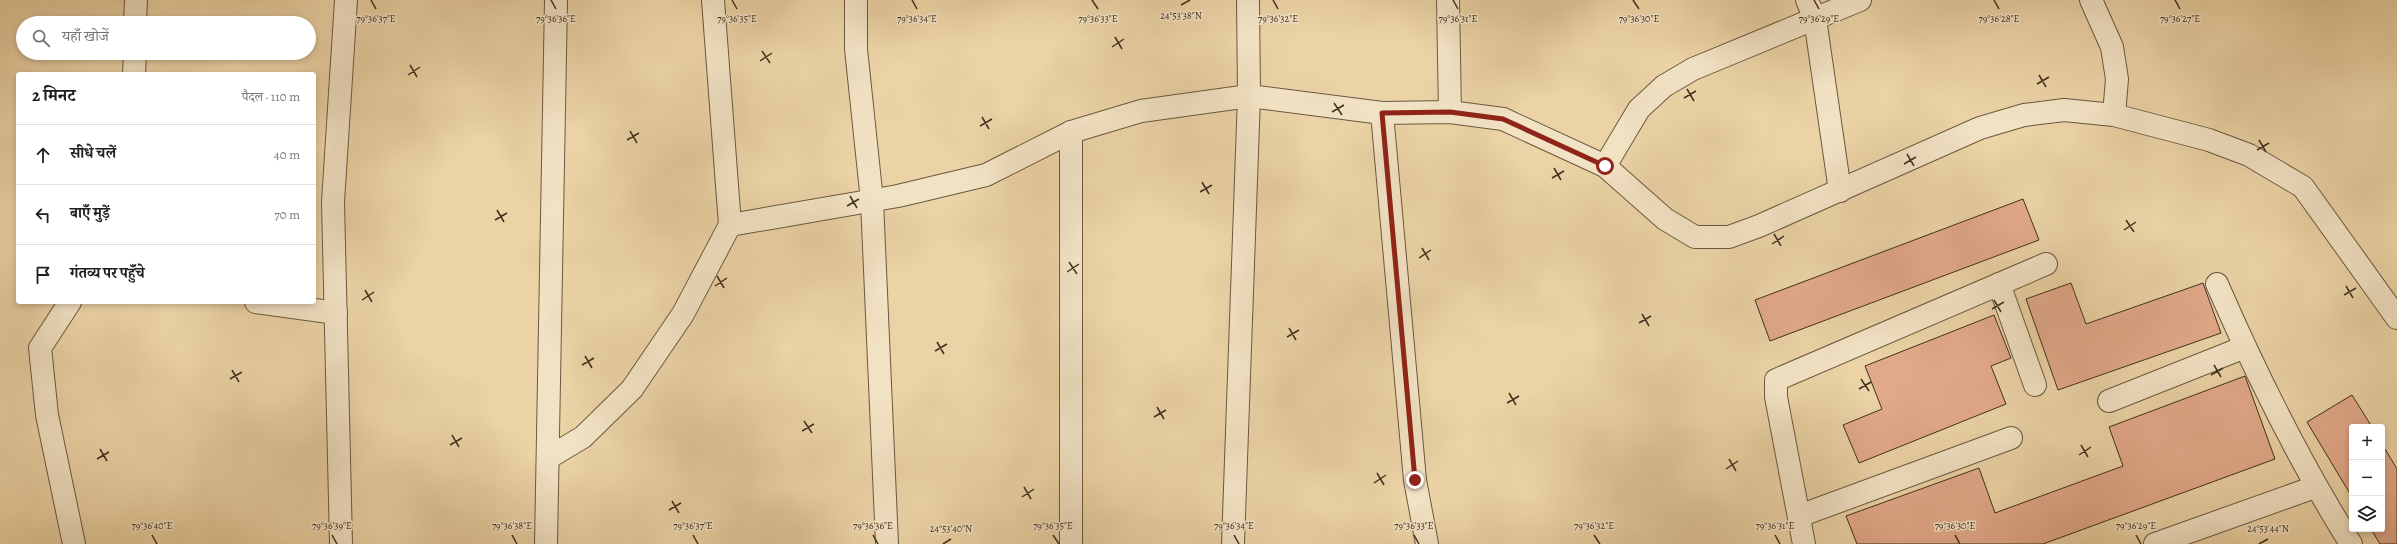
<!DOCTYPE html>
<html lang="hi">
<meta charset="utf-8">
<style>
:root{--surface:#fff;--page:#f2f2f2;--text:#202124;--muted:#757577;--line:#e0e0e0}
body{margin:0;font-family:Alegreya,"Noto Serif Devanagari",serif;background:var(--page);color:var(--text)}
.controls{position:absolute;right:12px;bottom:12px;display:grid;overflow:hidden;border-radius:4px;box-shadow:0 2px 6px #0003}
.controls button{width:36px;height:36px;display:grid;place-items:center;padding:0;border:0;border-bottom:1px solid var(--line);background:var(--surface);color:var(--text);font:20px sans-serif}
.stop{position:absolute;width:12px;height:12px;margin:-9px;border:3px solid #8f2418;border-radius:50%;background:#fff}
.stop.end{background:#8f2418;border-color:#fff;box-shadow:0 1px 4px #0008}
.list{margin:0;padding:0;list-style:none}
h2{display:flex;justify-content:space-between;align-items:center;height:52px;margin:0;padding:0 16px;font-size:17px}
h2 small{font-size:13px;font-weight:400;color:var(--muted)}
.list li{display:grid;grid-template-columns:26px 1fr auto;gap:12px;align-items:center;box-sizing:border-box;height:60px;padding:0 16px;border-top:1px solid var(--line)}
.list b{display:block;font-size:15px;white-space:nowrap}
.list em{font-size:13px;font-style:normal;color:var(--muted)}
.icon{flex:none;width:22px;height:22px;fill:none;stroke:currentColor;stroke-width:2;stroke-linecap:round;stroke-linejoin:round}
.map{position:relative;flex:none;width:2397px;height:544px;overflow:hidden}
.search{position:absolute;background:var(--surface);box-shadow:0 2px 6px #0003;left:16px;top:16px;width:300px;height:44px;display:flex;align-items:center;gap:10px;box-sizing:border-box;padding:0 14px;border-radius:22px;color:var(--muted);font-size:15px}
.panel{position:absolute;background:var(--surface);box-shadow:0 2px 6px #0003;left:16px;top:72px;width:300px;height:232px;border-radius:4px}
.map>svg:first-child{display:block}
</style>
<div class="map">
<svg width="2397" height="544" viewBox="0 0 2397 544">
<rect width="100%" height="100%" fill="#ebd3a5"/>
<filter id="stains"><feTurbulence type="fractalNoise" baseFrequency=".005" numOctaves="4"/><feColorMatrix values="0 0 0 0 .2 0 0 0 0 .09 0 0 0 0 .02 0 0 0 .5 -.17"/></filter>
<radialGradient id="worn" r=".72"><stop offset=".6" stop-color="#630" stop-opacity="0"/><stop offset="1" stop-color="#630" stop-opacity=".3"/></radialGradient>
<g fill="#e2a989" stroke="#402f1e">
<polygon points="2023,199 2039,240 1770,341 1755,300"/>
<polygon points="2071,283 2086,324 2203,283 2221,333 2058,390 2026,299"/>
<polygon points="1994,315 2011,358 1991,366 2006,404 1859,463 1843,425 1882,409 1865,366"/>
<polygon points="2245,376 2275,459 2043,544 1857,544 1846,516 1979,468 1995,513 2123,466 2109,427"/>
<polygon points="2352,395 2372,427 2352,427 2352,497 2307,422"/>
<polygon points="2382,444 2397,469 2397,544 2380,544 2371,529 2382,529"/>
</g>
<g fill="none" stroke-linecap="round" stroke-linejoin="round">
<g stroke="#6b5840" stroke-width="24">
<g id="minor">
<polyline points="856,0 856,49 872,201 887,544"/>
<polyline points="1448,0 1450,112"/>
<polyline points="1807,0 1815,19 1840,191"/>
<polyline points="2091,0 2112,47 2117,79 2114,115"/>
<polyline points="135,23 136,0"/>
<polyline points="134,74 135,53"/>
<polyline points="1382,113 1415,480 1427,544"/>
<polyline points="1071,132 1071,544"/>
<polyline points="1605,166 1639,109 1664,86 1693,69 1860,0"/>
<polyline points="730,225 898,196 986,175 1071,132 1141,111 1249,96 1382,113 1450,112 1503,119 1605,166 1665,219 1695,237 1729,237 1759,226 1980,128 2024,115 2064,110 2114,115 2209,140 2249,155 2303,187 2397,318"/>
<polyline points="1999,284 2035,385"/>
<path d="M2217 284C2256 374 2299 461 2351 544"/>
<polyline points="70,302 40,348 47,415 74,544"/>
<polyline points="256,302 336,313"/>
<polyline points="2109,401 2245,347"/>
<polyline points="548,458 583,437 632,389 683,314 730,225 713,0"/>
<polyline points="1799,516 2011,438"/>
<polyline points="341,544 333,202 346,0"/>
<polyline points="546,544 556,0"/>
<polyline points="1233,544 1249,96 1248,0"/>
<polyline points="1804,544 1776,397 1776,380 2046,264"/>
<polyline points="2155,544 2315,487"/>
</g>
</g>
<use href="#minor" stroke="#f2e2c4" stroke-width="22"/>
</g>
<g fill="none" stroke-linecap="round" stroke-linejoin="round">
<polyline stroke="#8f2418" stroke-width="5" points="1415,480 1382,113 1450,112 1503,119 1605,166"/>
</g>
<path fill="none" stroke="#402f1e" stroke-width="1.5" d="M371 0 376 9M551 0 556 9M732 0 737 9M912 0 917 9M1092 0 1098 9M1273 0 1278 9M1453 0 1458 9M1633 0 1639 9M1814 0 1819 9M1994 0 1999 9M2175 0 2180 9M1181 5 1190 0M1115 37 1122 49M1112 47 1124 39M762 51 770 63M760 61 772 53M410 65 417 77M408 75 420 67M2039 75 2046 87M2037 84 2049 77M1687 89 1694 101M1684 98 1696 91M1334 103 1342 115M1332 112 1344 105M982 117 989 129M980 126 992 119M630 131 637 143M627 140 639 133M2259 140 2266 152M2257 150 2269 143M1907 154 1914 166M1904 164 1916 157M1554 168 1561 180M1552 178 1564 171M1202 182 1209 194M1200 192 1212 185M850 196 857 208M847 206 859 199M497 210 504 222M495 220 507 213M2126 220 2134 232M2124 230 2136 222M1774 234 1781 246M1772 244 1784 236M1422 248 1429 260M1419 258 1431 250M1069 262 1077 274M1067 272 1079 264M717 276 724 288M715 286 727 278M2346 286 2353 298M365 290 372 302M2344 295 2356 288M362 300 374 292M1994 300 2001 312M1992 309 2004 302M1642 314 1649 326M1639 323 1651 316M1289 328 1296 340M1287 337 1299 330M937 342 944 354M935 351 947 344M585 356 592 368M582 365 594 358M2214 365 2221 377M232 370 239 382M2211 375 2223 368M230 379 242 372M1861 379 1869 391M1859 389 1871 382M1509 393 1516 405M1507 403 1519 396M1157 407 1164 419M1154 417 1166 410M804 421 812 433M802 431 814 424M452 435 459 447M450 445 462 438M2081 445 2088 457M100 449 107 461M2079 455 2091 447M97 459 109 452M1729 459 1736 471M1726 469 1738 461M1377 473 1384 485M1374 483 1386 475M1024 487 1031 499M1022 497 1034 489M672 501 679 513M669 510 681 503M152 535 157 544M332 535 337 544M512 535 517 544M693 535 698 544M873 535 878 544M1053 535 1059 544M1234 535 1239 544M1414 535 1419 544M1594 535 1600 544M1775 535 1780 544M1955 535 1960 544M2136 535 2141 544M943 544 951 539M2259 544 2268 539"/>
<g font-size="10" text-anchor="middle" fill="#402f1e" stroke="#f2e2c4" stroke-width="3" stroke-linejoin="round" paint-order="stroke">
<text x="1181" y="19">24°53'38"N</text>
<text x="376" y="22">79°36'37"E</text>
<text x="556" y="22">79°36'36"E</text>
<text x="737" y="22">79°36'35"E</text>
<text x="917" y="22">79°36'34"E</text>
<text x="1098" y="22">79°36'33"E</text>
<text x="1278" y="22">79°36'32"E</text>
<text x="1458" y="22">79°36'31"E</text>
<text x="1639" y="22">79°36'30"E</text>
<text x="1819" y="22">79°36'29"E</text>
<text x="1999" y="22">79°36'28"E</text>
<text x="2180" y="22">79°36'27"E</text>
<text x="152" y="529">79°36'40"E</text>
<text x="332" y="529">79°36'39"E</text>
<text x="512" y="529">79°36'38"E</text>
<text x="693" y="529">79°36'37"E</text>
<text x="873" y="529">79°36'36"E</text>
<text x="1053" y="529">79°36'35"E</text>
<text x="1234" y="529">79°36'34"E</text>
<text x="1414" y="529">79°36'33"E</text>
<text x="1594" y="529">79°36'32"E</text>
<text x="1775" y="529">79°36'31"E</text>
<text x="1955" y="529">79°36'30"E</text>
<text x="2136" y="529">79°36'29"E</text>
<text x="951" y="532">24°53'40"N</text>
<text x="2268" y="532">24°53'44"N</text>
</g>
<rect width="100%" height="100%" filter="url(#stains)"/>
<rect width="100%" height="100%" fill="url(#worn)"/>
</svg>
<div class="controls">
<button>+</button>
<button>−</button>
<button><svg class="icon" aria-label="layers" viewBox="0 0 24 24"><path d="M12 4l9 5-9 5-9-5zM3 14l9 5 9-5"/></svg></button>
</div>
<div class="stop" style="left:1605px;top:166px"></div>
<div class="stop end" style="left:1415px;top:480px"></div>
<div class="search"><svg class="icon" aria-label="search" viewBox="0 0 24 24"><circle cx="10" cy="10" r="6"/><path d="M15 15l6 6"/></svg>यहाँ खोजें</div>
<section class="panel">
<h2>2 मिनट<small>पैदल · 110 m</small></h2>
<ul class="list">
<li><svg class="icon" aria-label="ahead" viewBox="0 0 24 24"><path d="M12 20V5M6 11l6-6 6 6"/></svg><div><b>सीधे चलें</b></div><em>40 m</em></li>
<li><svg class="icon" aria-label="left" viewBox="0 0 24 24"><path d="M17 20v-9H6M10 6l-5 5 5 5"/></svg><div><b>बाएँ मुड़ें</b></div><em>70 m</em></li>
<li><svg class="icon" aria-label="arrive" viewBox="0 0 24 24"><path d="M6 21V4h12l-3 4 3 4H6"/></svg><div><b>गंतव्य पर पहुँचे</b></div></li>
</ul>
</section>
</div>
